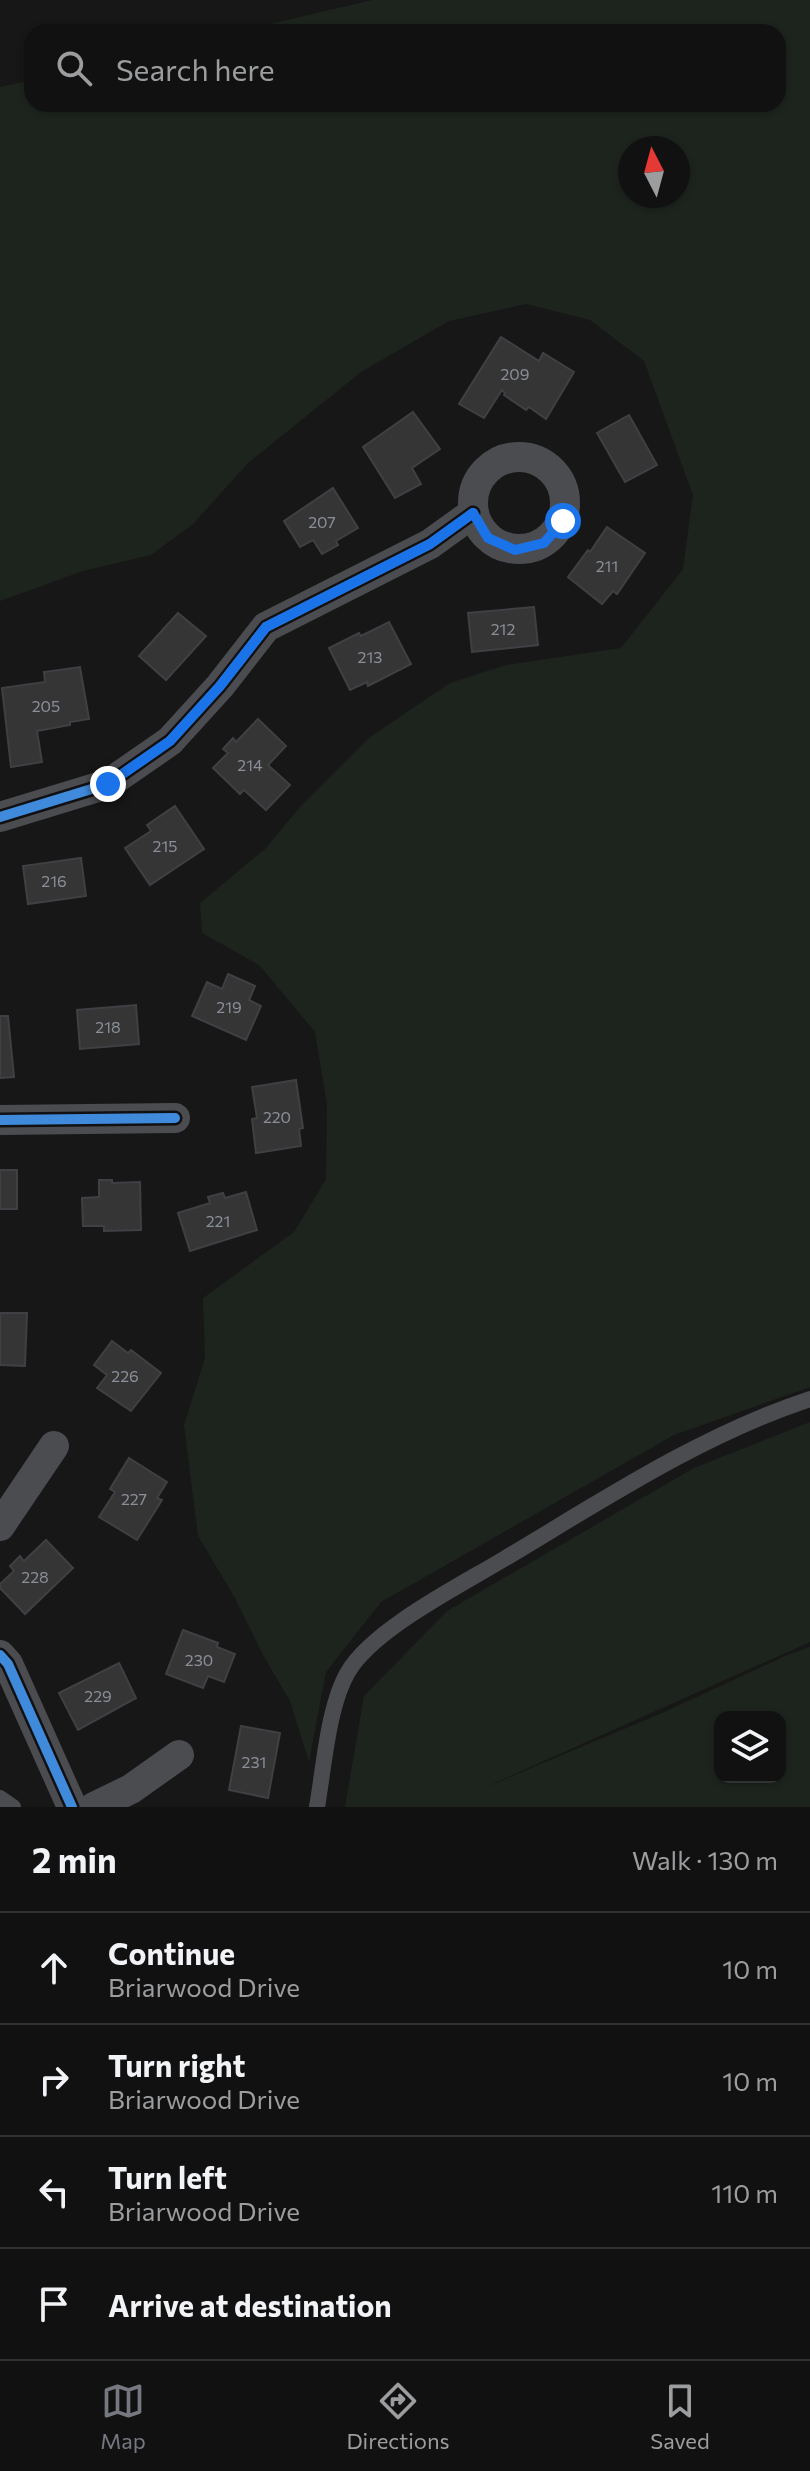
<!DOCTYPE html>
<meta charset="utf-8">
<style>
:root{--surface:#111;--page:#1a1a1a;--text:#f1f3f6;--muted:#9c9d9f;--line:#303131;--accent:#757880}
body{margin:0;font-family:Commissioner,sans-serif;background:var(--page);color:var(--text)}
.controls{position:absolute;right:24px;bottom:24px;display:grid;overflow:hidden;border-radius:16px;box-shadow:0 2px 6px #0004}
.controls button{width:72px;height:72px;display:grid;place-items:center;padding:0;border:0;border-bottom:2px solid var(--line);background:var(--surface);color:var(--text);font:40px sans-serif}
.compass{position:absolute;left:618px;top:136px;width:72px;height:72px;border-radius:50%;background:var(--surface);box-shadow:0 2px 6px #0004;rotate:354deg}
.stop{position:absolute;width:24px;height:24px;margin:-18px;border:6px solid #1a73e8;border-radius:50%;background:#fff}
.stop.end{background:#1a73e8;border-color:#fff;box-shadow:0 2px 8px #0008}
.list{margin:0;padding:0;list-style:none}
h2{display:flex;justify-content:space-between;align-items:center;height:104px;margin:0;padding:0 32px;font-size:34px}
h2 small{font-size:26px;font-weight:400;color:var(--muted)}
.list li{display:grid;grid-template-columns:52px 1fr auto;gap:24px;align-items:center;box-sizing:border-box;height:112px;padding:0 32px;border-top:2px solid var(--line)}
.list b{display:block;font-size:30px;white-space:nowrap}
.list p{margin:0;font-size:26px;white-space:nowrap;color:var(--muted)}
.list em{font-size:26px;font-style:normal;color:var(--muted)}
.icon{flex:none;width:44px;height:44px;fill:none;stroke:currentColor;stroke-width:2;stroke-linecap:round;stroke-linejoin:round}
.map{position:relative;flex:none;width:810px;height:1807px;overflow:hidden}
.search{position:absolute;background:var(--surface);box-shadow:0 2px 6px #0004;left:24px;right:24px;top:24px;height:88px;display:flex;align-items:center;gap:20px;box-sizing:border-box;padding:0 28px;border-radius:24px;color:var(--muted);font-size:30px}
.sheet{height:552px;background:var(--surface)}
nav{display:flex;justify-content:space-around;align-items:center;box-sizing:border-box;height:112px;border-top:2px solid var(--line);background:var(--surface);font-size:22px;color:var(--muted)}
nav a{display:grid;justify-items:center;gap:4px}
nav .on{color:var(--accent)}
.map>svg:first-child{display:block}
</style>
<div class="map">
<svg width="810" height="1807" viewBox="0 0 810 1807">
<rect width="100%" height="100%" fill="#171717"/>
<g fill="#1d241e" fill-rule="evenodd">
<path d="M372 0H810V1387L674 1435 381 1602 326 1672 309 1762 290 1701 263 1655 235 1598 198 1536 184 1425 205 1358 203 1298 294 1232 326 1179 327 1105 315 1032 259 965 202 933 200 903 266 848 299 808 370 737 450 683 506 665 621 648 683 569 693 495 644 361 590 320 526 304 449 321 361 372 248 463 193 524 151 555 83 571 0 601V87L32 80V104H778V32H236ZM630 148H678V196H630Z"/>
<path d="M810 1422V1642L479 1790 662 1713 785 1656 810 1647V1807H345L364 1696 447 1611 694 1468ZM720 1717H780V1777H720Z"/>
</g>
<g fill="#353536" stroke="#3f4043" stroke-width="2">
<polygon points="501,337 539,361 543,353 574,372 546,419 529,407 526,410 504,395 505,393 502,390 484,418 459,404"/>
<polygon points="413,412 440,449 412,468 421,484 395,498 363,447"/>
<polygon points="629,415 657,465 625,482 597,433"/>
<polygon points="333,488 358,528 336,541 338,545 322,554 313,540 300,547 284,521"/>
<polygon points="607,527 645,553 617,594 613,591 602,604 568,577 588,550 590,552"/>
<polygon points="534,607 538,645 472,652 468,613"/>
<polygon points="178,613 206,636 166,680 139,656"/>
<polygon points="389,622 411,664 368,686 367,682 350,690 329,648 359,633 361,636"/>
<polygon points="80,667 89,719 70,722 70,725 37,731 42,762 11,767 2,688 45,682 44,672"/>
<polygon points="258,719 286,746 268,765 290,785 266,810 244,790 240,794 213,768 228,753 223,749 233,738 236,742"/>
<polygon points="175,806 204,849 150,885 125,848 151,831 147,825"/>
<polygon points="81,858 86,896 28,904 23,866"/>
<polygon points="228,974 255,986 249,1000 261,1006 246,1040 192,1016 207,982 222,989"/>
<polygon points="136,1005 139,1044 80,1049 77,1010"/>
<polygon points="0,1016 8,1016 14,1077 0,1078"/>
<polygon points="296,1080 303,1128 299,1129 301,1146 256,1153 252,1119 257,1118 252,1087"/>
<rect x="0" y="1170" width="17" height="39"/>
<polygon points="99,1180 112,1180 112,1183 140,1182 141,1230 104,1231 104,1226 83,1226 82,1198 99,1197"/>
<polygon points="246,1192 257,1230 190,1251 178,1213 210,1203 208,1197 223,1193 225,1198"/>
<polygon points="0,1313 27,1313 25,1366 0,1365"/>
<polygon points="112,1341 128,1353 131,1350 161,1373 131,1411 97,1388 107,1375 94,1365"/>
<polygon points="129,1458 167,1482 157,1498 162,1500 137,1540 99,1517 115,1492 110,1489"/>
<polygon points="46,1540 73,1568 25,1614 0,1588 0,1584 14,1571 10,1566 20,1556 24,1561"/>
<polygon points="183,1630 218,1643 217,1647 235,1654 224,1682 208,1676 203,1688 166,1674"/>
<polygon points="119,1663 136,1698 78,1730 59,1693"/>
<polygon points="241,1726 280,1733 268,1798 229,1790"/>
</g>
<g fill="none" stroke-linecap="round" stroke-linejoin="round">
<g stroke="#4b4c50" stroke-width="16">
<polyline points="0,1798 13,1807"/>
<path d="M317 1807C324 1767 328 1706 348 1672 373 1629 461 1585 504 1559 603 1500 701 1435 810 1399"/>
</g>
<g stroke="#4b4c50" stroke-width="30">
<circle cx="519" cy="503" r="46"/>
<polyline points="0,817 108,784 170,741 220,686 266,627 430,544 473,513"/>
<polyline points="0,1120 175,1118"/>
<polyline points="0,1526 54,1446"/>
<polyline points="0,1655 8,1664 72,1807"/>
<polyline points="94,1807 131,1789 179,1755"/>
</g>
<g stroke="#111113" stroke-width="15">
<g id="cycleway">
<polyline points="0,817 108,784 170,741 220,686 266,627 430,544 473,513"/>
<polyline points="0,1120 175,1118"/>
<polyline points="0,1655 8,1664 72,1807"/>
</g>
</g>
<use href="#cycleway" stroke="#408adc" stroke-width="10"/>
</g>
<g fill="none" stroke-linecap="round" stroke-linejoin="round">
<polyline stroke="#1a73e8" stroke-width="10" points="108,784 170,741 220,686 266,627 430,544 473,513 488,538 515,550 544,543 563,521"/>
</g>
<g text-anchor="middle" stroke-width="8" stroke-linejoin="round" paint-order="stroke">
<g font-size="16" fill="#8b8f98">
<text x="515" y="380">209</text>
<text x="322" y="528">207</text>
<text x="607" y="572">211</text>
<text x="503" y="635">212</text>
<text x="370" y="663">213</text>
<text x="46" y="712">205</text>
<text x="250" y="771">214</text>
<text x="165" y="852">215</text>
<text x="54" y="887">216</text>
<text x="229" y="1013">219</text>
<text x="108" y="1033">218</text>
<text x="277" y="1123">220</text>
<text x="218" y="1227">221</text>
<text x="125" y="1382">226</text>
<text x="134" y="1505">227</text>
<text x="35" y="1583">228</text>
<text x="199" y="1666">230</text>
<text x="98" y="1702">229</text>
<text x="254" y="1768">231</text>
</g>
</g>
</svg>
<div class="controls">
<button><svg class="icon" aria-label="layers" viewBox="0 0 24 24"><path d="M12 4l9 5-9 5-9-5zM3 14l9 5 9-5"/></svg></button>
</div>
<svg class="compass" viewBox="-18 -18 36 36"><path d="M0-13l5 13h-10z" fill="#e53935"/><path d="M0 13l5-13h-10z" fill="#9c9d9f"/></svg>
<div class="stop" style="left:563px;top:521px"></div>
<div class="stop end" style="left:108px;top:784px"></div>
<div class="search"><svg class="icon" aria-label="search" viewBox="0 0 24 24"><circle cx="10" cy="10" r="6"/><path d="M15 15l6 6"/></svg>Search here</div>
</div>
<section class="sheet">
<h2>2 min<small>Walk · 130 m</small></h2>
<ul class="list">
<li><svg class="icon" aria-label="ahead" viewBox="0 0 24 24"><path d="M12 20V5M6 11l6-6 6 6"/></svg><div><b>Continue</b><p>Briarwood Drive</p></div><em>10 m</em></li>
<li><svg class="icon" aria-label="right" viewBox="0 0 24 24"><path d="M7 20v-9h11M14 6l5 5-5 5"/></svg><div><b>Turn right</b><p>Briarwood Drive</p></div><em>10 m</em></li>
<li><svg class="icon" aria-label="left" viewBox="0 0 24 24"><path d="M17 20v-9H6M10 6l-5 5 5 5"/></svg><div><b>Turn left</b><p>Briarwood Drive</p></div><em>110 m</em></li>
<li><svg class="icon" aria-label="arrive" viewBox="0 0 24 24"><path d="M6 21V4h12l-3 4 3 4H6"/></svg><div><b>Arrive at destination</b></div></li>
</ul>
</section>
<nav>
<a class="on"><svg class="icon" aria-label="map" viewBox="0 0 24 24"><path d="M3 6l6-2 6 2 6-2v14l-6 2-6-2-6 2zM9 4v14M15 6v14"/></svg>Map</a>
<a><svg class="icon" aria-label="directions" viewBox="0 0 24 24"><path d="M12 3l9 9-9 9-9-9zM9 14v-3h6M13 9l2 2-2 2"/></svg>Directions</a>
<a><svg class="icon" aria-label="saved" viewBox="0 0 24 24"><path d="M7 4h10v16l-5-4-5 4z"/></svg>Saved</a>
</nav>
